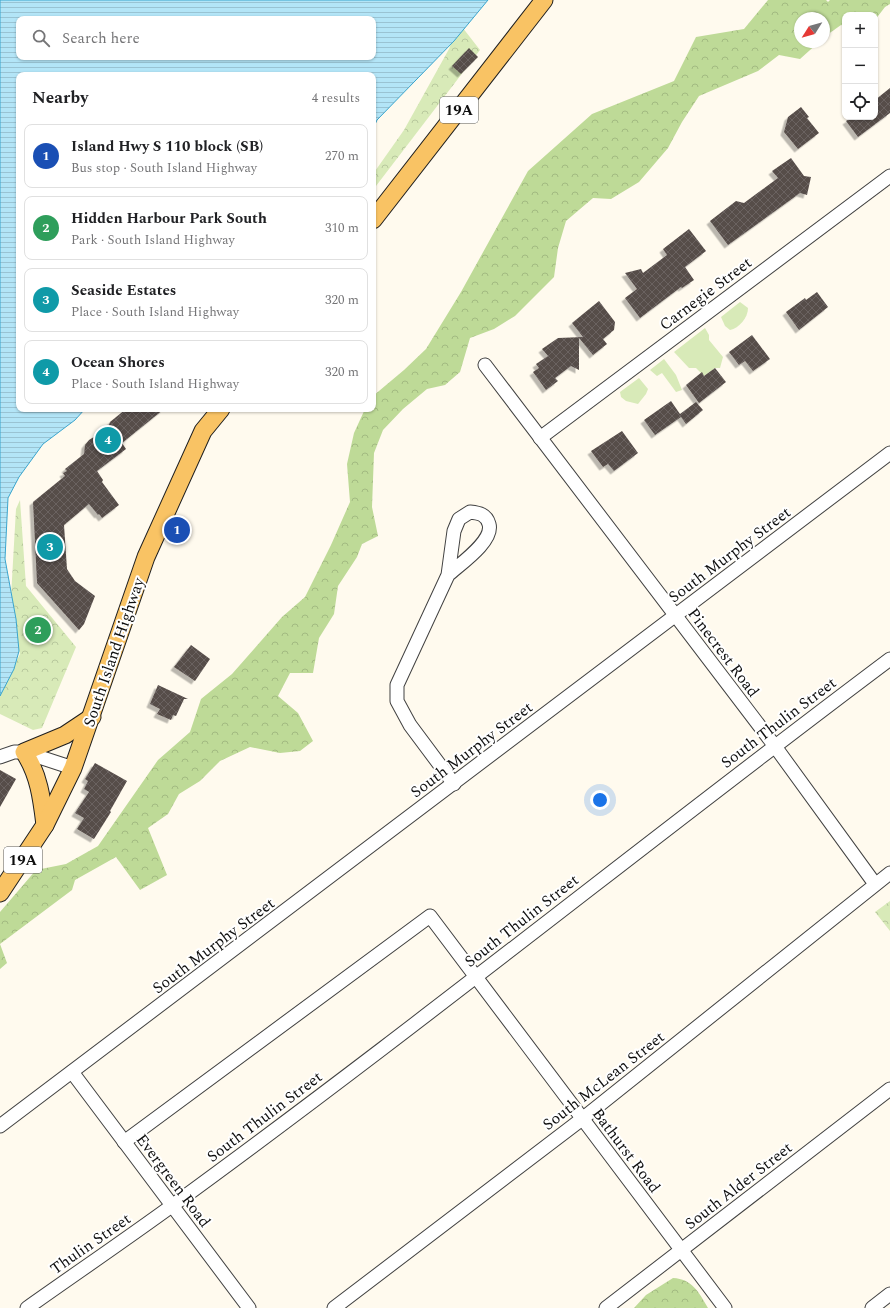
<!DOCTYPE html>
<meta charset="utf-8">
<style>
:root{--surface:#fff;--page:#f2f2f2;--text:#202124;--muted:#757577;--line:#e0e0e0;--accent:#d93025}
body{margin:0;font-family:Spectral,serif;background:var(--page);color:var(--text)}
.controls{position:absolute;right:12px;top:12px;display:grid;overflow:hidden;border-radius:8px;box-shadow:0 1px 3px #0004}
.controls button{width:36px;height:36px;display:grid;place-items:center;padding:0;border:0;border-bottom:1px solid var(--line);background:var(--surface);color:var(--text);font:20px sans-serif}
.compass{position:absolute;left:794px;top:12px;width:36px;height:36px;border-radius:50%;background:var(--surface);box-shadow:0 1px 3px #0004;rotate:233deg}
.you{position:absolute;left:600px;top:800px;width:14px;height:14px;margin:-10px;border:3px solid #fff;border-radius:50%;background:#1a73e8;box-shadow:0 0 0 6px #1a73e833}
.badge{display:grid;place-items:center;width:26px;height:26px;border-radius:50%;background:var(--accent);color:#fff;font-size:13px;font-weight:700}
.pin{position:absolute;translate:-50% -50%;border:2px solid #fff;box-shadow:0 1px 4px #0006}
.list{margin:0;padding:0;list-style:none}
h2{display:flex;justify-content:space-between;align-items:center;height:52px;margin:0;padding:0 16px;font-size:17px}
h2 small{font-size:13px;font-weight:400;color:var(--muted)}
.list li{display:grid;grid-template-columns:26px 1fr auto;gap:12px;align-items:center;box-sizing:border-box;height:64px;margin:0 8px 8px;padding:0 8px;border:1px solid var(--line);border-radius:8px}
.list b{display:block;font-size:15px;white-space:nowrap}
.list p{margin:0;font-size:13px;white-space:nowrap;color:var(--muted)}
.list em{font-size:13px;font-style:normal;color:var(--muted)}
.icon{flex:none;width:22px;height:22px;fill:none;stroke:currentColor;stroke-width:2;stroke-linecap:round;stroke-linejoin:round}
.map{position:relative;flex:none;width:890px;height:1308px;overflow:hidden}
.search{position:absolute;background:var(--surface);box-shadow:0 1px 3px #0004;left:16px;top:16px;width:360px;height:44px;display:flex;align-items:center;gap:10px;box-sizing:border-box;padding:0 14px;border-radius:8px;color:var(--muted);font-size:15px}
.panel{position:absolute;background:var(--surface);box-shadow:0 1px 3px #0004;left:16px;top:72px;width:360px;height:340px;border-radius:8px}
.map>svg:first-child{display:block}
</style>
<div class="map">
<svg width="890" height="1308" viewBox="0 0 890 1308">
<defs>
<pattern id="forest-crowns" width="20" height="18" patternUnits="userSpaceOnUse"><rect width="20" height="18" fill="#beda97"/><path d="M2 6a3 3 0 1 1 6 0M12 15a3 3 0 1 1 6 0" fill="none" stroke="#a2ba81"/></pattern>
<pattern id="park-crowns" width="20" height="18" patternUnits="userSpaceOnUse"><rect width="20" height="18" fill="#d8eab8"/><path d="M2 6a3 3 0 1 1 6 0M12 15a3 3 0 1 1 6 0" fill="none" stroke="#b8c89d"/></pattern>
<pattern id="water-rules" width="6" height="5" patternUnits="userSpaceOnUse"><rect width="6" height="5" fill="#b3e5f7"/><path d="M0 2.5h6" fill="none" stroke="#99c3d3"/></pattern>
<pattern id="building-cross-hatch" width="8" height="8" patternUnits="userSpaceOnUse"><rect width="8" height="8" fill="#574d4a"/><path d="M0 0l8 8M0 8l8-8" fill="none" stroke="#6a6260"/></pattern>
<filter id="shadow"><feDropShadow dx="-3.5" dy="3.5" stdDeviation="0" flood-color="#0004"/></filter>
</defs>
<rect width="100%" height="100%" fill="#fffaee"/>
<g fill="#d8eab8">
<path d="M740 302 748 308C748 318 739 328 730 330L725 326 721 317Z"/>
<polygon points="705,328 709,335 709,340 723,357 720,368 715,368 704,376 696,368 689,368 674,352"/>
<polygon points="664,359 676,375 682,390 676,392 662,373 657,376 650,370"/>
<polygon points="639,378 648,389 646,394 638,404 626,401 621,397 620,392"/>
</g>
<g fill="url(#forest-crowns)">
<polygon points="768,0 826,0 828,2 830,0 890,0 890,4 885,7 875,20 875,15 845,15 845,26 841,25 824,37 824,18 800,18 800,42 819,42 800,59 779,55 758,71 699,96 682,122 668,148 639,182 611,199 593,198 566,221 558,248 554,277 515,316 494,329 470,338 460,372 445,385 427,389 403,409 383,430 374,453 372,507 378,536 362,544 357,557 338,586 334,614 319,638 313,673 290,673 278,696 298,713 313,741 300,751 280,753 250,747 220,761 200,781 179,794 168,814 148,828 167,875 140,890 116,857 75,880 72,890 0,944 7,963 0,969 0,912 36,870 66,864 98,846 158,760 190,732 201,699 232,674 282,617 305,597 331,545 350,502 347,464 354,433 365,409 373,409 373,396 404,370 426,349 461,292 528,171 592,114 674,81 696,37 744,29"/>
<path d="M673 1278C692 1279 699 1292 708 1308H634L646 1295Z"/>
</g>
<g fill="url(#park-crowns)">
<polygon points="459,23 480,50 376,186 373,182 373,174 404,130 449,49"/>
<polygon points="20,500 26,586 76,647 42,728 33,730 0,714 0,693 20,654 10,614 16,509"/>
<polygon points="890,901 890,931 875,912"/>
</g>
<path fill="url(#water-rules)" stroke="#39a5ce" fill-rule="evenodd" d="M0 0H488L454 41 377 120 373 129V75H19V409H85L75 420 43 444 19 477 8 498 5 559 16 619 19 651 14 669 0 696ZM19 19H373V57H19Z"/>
<g fill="url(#building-cross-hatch)" filter="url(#shadow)">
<polygon points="469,48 478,57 461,74 452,66"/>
<polygon points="890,88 890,113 858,137 846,121 852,117 875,117 875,100"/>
<polygon points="801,107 809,117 807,118 819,133 798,149 784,132 788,117"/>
<polygon points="791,158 804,176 811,177 807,195 800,193 728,245 710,221 736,201 744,203 778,178 772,171"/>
<polygon points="689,229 706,251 685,267 694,280 682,288 681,287 640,318 625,298 637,289 625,273 641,269 643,273 667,255 663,249"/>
<polygon points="817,292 828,307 799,330 786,312 805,298 806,300"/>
<polygon points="599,301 615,322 614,330 603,339 607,344 593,355 579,338 579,370 571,366 555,378 558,381 546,390 533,372 539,368 536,364 548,356 542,349 558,338 583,337 572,323"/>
<polygon points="752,335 770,359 753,371 745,361 739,365 729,352"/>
<polygon points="715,368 726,382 699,403 686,385 702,372 704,376"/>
<polygon points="671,401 680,414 696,402 703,410 686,424 681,417 655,435 644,420"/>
<polygon points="126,409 164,409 122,443 126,449 97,471 103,480 102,482 119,505 102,518 99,514 98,515 89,504 64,525 67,569 75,581 95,596 84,624 79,630 37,583 33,502 65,476 63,473 67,471 65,469 84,454 85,445 89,440 108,428 110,422"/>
<polygon points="622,431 638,453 614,471 608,464 603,467 591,451"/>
<polygon points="191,645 210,659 195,681 174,667"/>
<polygon points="158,685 188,699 184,699 176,716 173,715 171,720 157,714 160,709 150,704"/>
<polygon points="95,763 127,781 110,811 111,812 94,839 77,829 84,818 75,813 89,792 84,789 88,781 85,779"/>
<polygon points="0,770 16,779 0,807"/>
</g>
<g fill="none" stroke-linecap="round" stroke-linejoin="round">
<g stroke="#414141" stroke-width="15">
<g id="minor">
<polyline points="485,365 774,745 875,884"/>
<polyline points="540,438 890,176"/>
<path d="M448 575C460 564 494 541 489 524 486 514 479 513 470 512L459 519 454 531 448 575 397 685V701L410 725 454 784"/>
<polyline points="0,757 14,752 24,752 73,768"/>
<polyline points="72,1072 249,1308"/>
<polyline points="0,1126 890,453"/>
<polyline points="124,1142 430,916 725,1308"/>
<path d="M27 1308C75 1274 125 1240 173 1205 416 1028 650 839 890 659"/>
<polyline points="334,1308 582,1119 890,873"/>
<polyline points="606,1308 890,1089"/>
<polyline points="872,1308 890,1294"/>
</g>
</g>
<g stroke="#1f1f1f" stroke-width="19">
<g id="major">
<polyline points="373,220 544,0"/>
<path d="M45 825C42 800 39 774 24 752L65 735 92 717"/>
<polyline points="0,893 45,825 73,768 146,557 203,431 221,409"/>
</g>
</g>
<use href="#minor" stroke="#fff" stroke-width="13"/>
<use href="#major" stroke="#f9c364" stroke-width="17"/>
</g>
<g text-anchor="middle" stroke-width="4" stroke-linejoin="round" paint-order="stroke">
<g fill="#fff" stroke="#565656" stroke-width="1">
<rect x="440" y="97" width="38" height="26" rx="3"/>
<rect x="4" y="847" width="38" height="26" rx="3"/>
</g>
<g font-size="15" font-weight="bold" fill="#0e0e0e">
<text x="459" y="115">19A</text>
<text x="23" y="865">19A</text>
</g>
<g font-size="16" fill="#0e0e0e" stroke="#fff">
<text transform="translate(705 293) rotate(-37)" y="6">Carnegie Street</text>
<text transform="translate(729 554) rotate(-37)" y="6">South Murphy Street</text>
<text transform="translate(113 652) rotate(-71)" y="6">South Island Highway</text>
<text transform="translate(724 652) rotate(53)" y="6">Pinecrest Road</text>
<text transform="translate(778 722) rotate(-37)" y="6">South Thulin Street</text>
<text transform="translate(471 749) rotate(-37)" y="6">South Murphy Street</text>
<text transform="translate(521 920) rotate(-38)" y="6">South Thulin Street</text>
<text transform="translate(213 945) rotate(-37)" y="6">South Murphy Street</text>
<text transform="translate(603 1080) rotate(-38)" y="6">South McLean Street</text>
<text transform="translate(264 1116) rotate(-37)" y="6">South Thulin Street</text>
<text transform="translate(627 1150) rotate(53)" y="6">Bathurst Road</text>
<text transform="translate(174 1180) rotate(53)" y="6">Evergreen Road</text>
<text transform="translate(738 1185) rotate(-38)" y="6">South Alder Street</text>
<text transform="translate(90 1243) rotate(-35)" y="6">Thulin Street</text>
</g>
</g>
</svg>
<div class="controls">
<button>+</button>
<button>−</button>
<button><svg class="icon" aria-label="locate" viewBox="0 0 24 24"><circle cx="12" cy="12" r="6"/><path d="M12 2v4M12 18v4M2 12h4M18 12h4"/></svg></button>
</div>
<svg class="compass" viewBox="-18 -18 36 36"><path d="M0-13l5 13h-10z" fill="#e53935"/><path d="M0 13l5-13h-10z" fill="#757577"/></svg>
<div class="you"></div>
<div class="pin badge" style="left:177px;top:530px;background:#1a4fb4">1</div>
<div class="pin badge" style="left:38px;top:630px;background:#2e9e5b">2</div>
<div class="pin badge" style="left:50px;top:547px;background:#0f9aa8">3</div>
<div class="pin badge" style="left:108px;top:440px;background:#0f9aa8">4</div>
<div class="search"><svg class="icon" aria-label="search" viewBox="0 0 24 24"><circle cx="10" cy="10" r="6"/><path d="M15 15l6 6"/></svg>Search here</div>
<section class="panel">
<h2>Nearby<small>4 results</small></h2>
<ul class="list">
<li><span class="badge" style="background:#1a4fb4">1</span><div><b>Island Hwy S 110 block (SB)</b><p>Bus stop · South Island Highway</p></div><em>270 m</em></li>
<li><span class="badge" style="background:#2e9e5b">2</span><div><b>Hidden Harbour Park South</b><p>Park · South Island Highway</p></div><em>310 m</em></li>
<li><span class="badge" style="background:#0f9aa8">3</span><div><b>Seaside Estates</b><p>Place · South Island Highway</p></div><em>320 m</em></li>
<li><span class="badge" style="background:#0f9aa8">4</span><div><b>Ocean Shores</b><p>Place · South Island Highway</p></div><em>320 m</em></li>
</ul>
</section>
</div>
